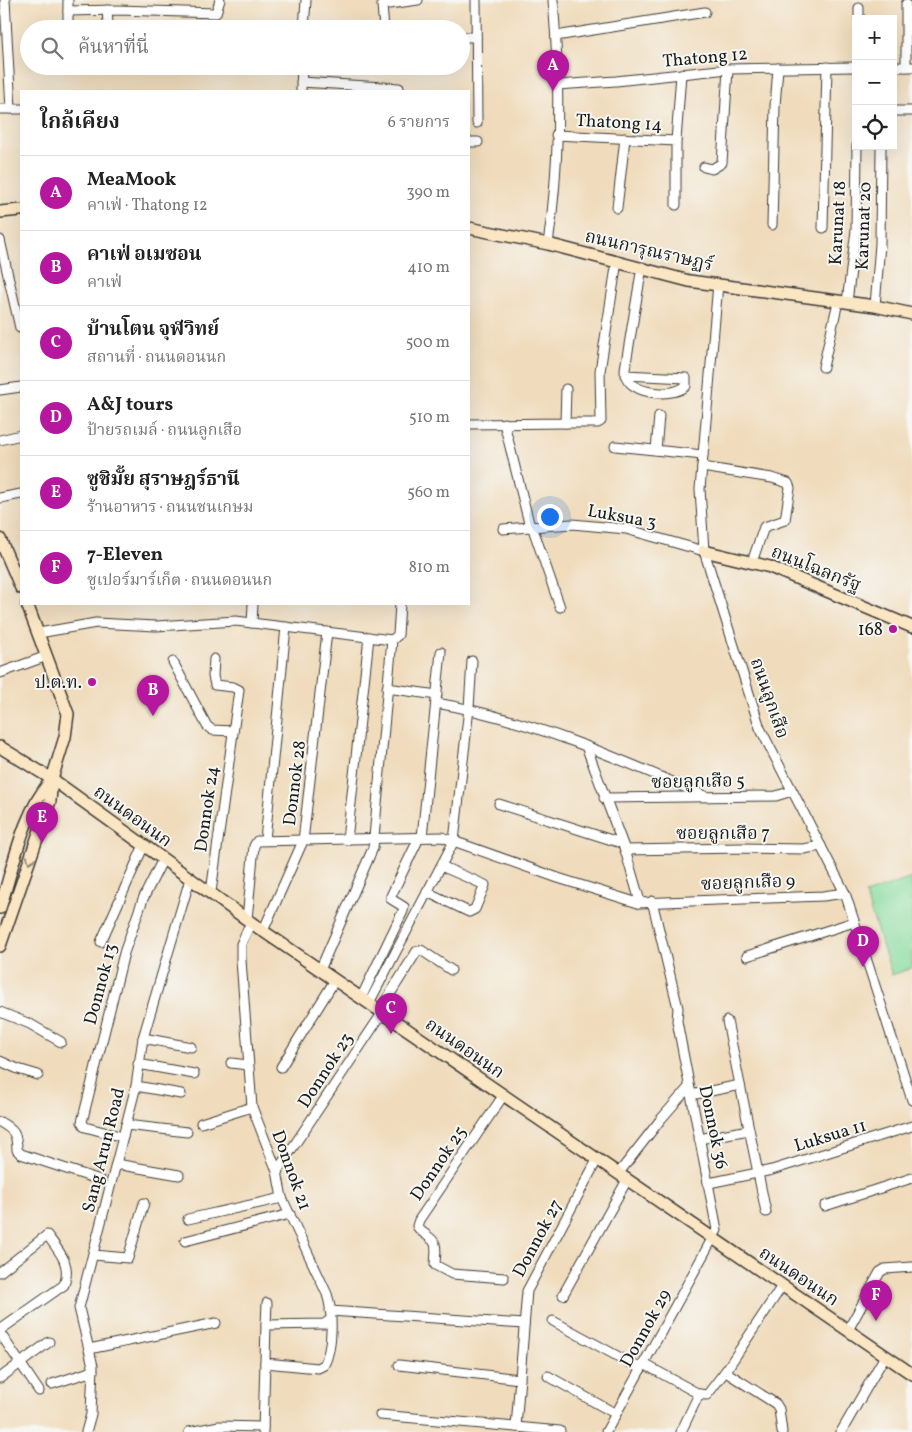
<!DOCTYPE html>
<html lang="th">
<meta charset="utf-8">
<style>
:root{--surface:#fff;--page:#f2f2f2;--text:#222;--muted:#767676;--line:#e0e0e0;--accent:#b5179e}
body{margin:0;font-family:Vollkorn,"Noto Serif Thai",serif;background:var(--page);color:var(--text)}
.controls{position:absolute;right:15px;top:15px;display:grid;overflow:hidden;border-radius:0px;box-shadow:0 5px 20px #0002}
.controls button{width:45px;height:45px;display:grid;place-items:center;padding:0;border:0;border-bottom:1px solid var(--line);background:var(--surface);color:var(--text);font:25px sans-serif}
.you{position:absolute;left:549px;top:516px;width:18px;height:18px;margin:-12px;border:4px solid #fff;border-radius:50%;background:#1a73e8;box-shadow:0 0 0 8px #1a73e833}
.badge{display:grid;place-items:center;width:32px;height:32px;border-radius:50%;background:var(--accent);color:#fff;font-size:16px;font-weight:700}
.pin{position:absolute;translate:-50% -41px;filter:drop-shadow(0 1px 2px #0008)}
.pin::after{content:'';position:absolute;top:26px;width:18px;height:15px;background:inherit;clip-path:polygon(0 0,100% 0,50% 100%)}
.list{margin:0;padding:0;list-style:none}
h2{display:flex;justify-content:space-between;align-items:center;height:65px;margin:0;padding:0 20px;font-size:21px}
h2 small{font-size:16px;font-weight:400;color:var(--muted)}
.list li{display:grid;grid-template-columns:32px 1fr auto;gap:15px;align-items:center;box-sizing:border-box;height:75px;padding:0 20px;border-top:1px solid var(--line)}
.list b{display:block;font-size:19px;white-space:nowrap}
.list p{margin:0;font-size:16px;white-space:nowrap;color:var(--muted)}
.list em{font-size:16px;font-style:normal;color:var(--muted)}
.icon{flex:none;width:28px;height:28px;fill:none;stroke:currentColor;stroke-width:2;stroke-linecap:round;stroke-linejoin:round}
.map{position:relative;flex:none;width:912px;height:1432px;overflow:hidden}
.search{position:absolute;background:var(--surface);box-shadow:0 5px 20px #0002;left:20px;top:20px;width:450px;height:55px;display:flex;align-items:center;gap:12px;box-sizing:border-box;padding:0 18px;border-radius:28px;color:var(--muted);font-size:19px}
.panel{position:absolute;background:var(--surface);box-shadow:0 5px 20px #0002;left:20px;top:90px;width:450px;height:515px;border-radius:0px}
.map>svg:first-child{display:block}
</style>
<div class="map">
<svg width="912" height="1432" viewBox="0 0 912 1432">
<rect width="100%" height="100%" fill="#f6f6f2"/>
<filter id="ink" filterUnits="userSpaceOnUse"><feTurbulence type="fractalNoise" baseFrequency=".02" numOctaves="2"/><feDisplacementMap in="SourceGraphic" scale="10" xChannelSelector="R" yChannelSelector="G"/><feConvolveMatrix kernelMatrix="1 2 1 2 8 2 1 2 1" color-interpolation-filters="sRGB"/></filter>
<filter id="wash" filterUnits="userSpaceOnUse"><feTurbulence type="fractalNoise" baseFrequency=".0096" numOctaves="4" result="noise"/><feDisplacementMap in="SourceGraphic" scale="20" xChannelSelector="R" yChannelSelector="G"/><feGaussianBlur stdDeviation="1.12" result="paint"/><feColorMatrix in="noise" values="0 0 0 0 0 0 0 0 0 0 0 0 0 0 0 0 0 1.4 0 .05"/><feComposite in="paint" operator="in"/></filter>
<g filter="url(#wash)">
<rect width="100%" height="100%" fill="#f0dcbc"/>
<polygon fill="#88dc9e" stroke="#527c5d" points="912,878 912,968 892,975 865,894"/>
</g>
<g filter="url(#ink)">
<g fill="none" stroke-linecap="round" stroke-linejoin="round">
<g stroke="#3c3934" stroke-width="11">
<g id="street">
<polyline points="5,0 11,109"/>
<polyline points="68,0 68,11 118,10 216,13 220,0"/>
<polyline points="476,0 477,123"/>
<polyline points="68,11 68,29"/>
<polyline points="859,19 859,8"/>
<polyline points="103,29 108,23 107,10"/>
<polyline points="304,29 306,0"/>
<polyline points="384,29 382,5 418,0"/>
<polyline points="556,36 705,12"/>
<polyline points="461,37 476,37"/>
<polyline points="893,67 912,67"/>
<polyline points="906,67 906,4"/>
<polyline points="301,82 399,88"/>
<polyline points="557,85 616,81 728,69 856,67"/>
<polyline points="301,91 302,66"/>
<polyline points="0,109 21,109"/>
<polyline points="893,111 912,111"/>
<polyline points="556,135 676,141 676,205"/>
<polyline points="676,141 681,74"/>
<polyline points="469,142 478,142"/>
<polyline points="704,167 712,169 722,163 728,69"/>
<polyline points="617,208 625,138"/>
<polyline points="772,225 775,106 778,68"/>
<polyline points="823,228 827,67"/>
<polyline points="0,240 20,328"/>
<path d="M548 244C560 164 560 80 553 0"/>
<polyline points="718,284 700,489 704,551 760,728 845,893 912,1100"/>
<polyline points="847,302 856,230 857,146"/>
<polyline points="875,306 880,244 881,146"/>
<polyline points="823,367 838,302"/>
<path d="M625 375 686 378V386C671 399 623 394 625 369L642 267"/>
<polyline points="0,390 21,387"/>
<polyline points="504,423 530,527"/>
<polyline points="565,423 598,423 601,421 600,371 617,261"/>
<polyline points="469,424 565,423 566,389"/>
<polyline points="0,440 21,435"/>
<polyline points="615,446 703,455"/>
<polyline points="656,450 659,416"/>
<polyline points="702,467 772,478 788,483 790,488 785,520 764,527 752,562"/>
<polyline points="0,498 21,494"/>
<polyline points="532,526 560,607"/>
<polyline points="503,529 572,524 626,529 704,551"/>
<polyline points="252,623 253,604"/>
<polyline points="39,633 96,623 156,626 236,621 392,640"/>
<polyline points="173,662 207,726 212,730 233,731"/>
<polyline points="0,673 47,656"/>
<polyline points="387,688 437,695"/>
<path d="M436 703C527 718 623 760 707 797"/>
<polyline points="586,746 625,850 639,898 638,903"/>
<polyline points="604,798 776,796 792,791"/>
<polyline points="499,804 621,843"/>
<polyline points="422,837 441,652"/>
<polyline points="265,840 286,627"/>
<polyline points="347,840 369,637"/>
<polyline points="625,850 742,848 803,849 821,846"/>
<polyline points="211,892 239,690 233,687 215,685 213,676 214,659"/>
<polyline points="427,892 469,912 475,909 485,885 441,866"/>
<polyline points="247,919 254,846 257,841 442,837 558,878 638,903 823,896 845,893"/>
<path d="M251 922 241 944V960L252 1107 277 1171 282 1198 327 1294C333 1312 333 1348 324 1365L318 1368 265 1363"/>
<polyline points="263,931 303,841 327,632"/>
<polyline points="101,942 144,845"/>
<polyline points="747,956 854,922"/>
<polyline points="320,970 373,848 392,640 398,635 400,604"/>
<polyline points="361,998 403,911 404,907 391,899 391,896 419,838"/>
<polyline points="369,1003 454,841 469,708 472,661"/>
<polyline points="380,1010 417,951 421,950 451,970"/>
<polyline points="0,1012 30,1024 61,1042"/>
<polyline points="727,1021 766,1212"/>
<polyline points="143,1038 191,1047"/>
<polyline points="0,1061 18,1069 38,1075"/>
<polyline points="231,1063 248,1065"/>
<polyline points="138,1064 194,1074"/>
<polyline points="281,1067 335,980"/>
<polyline points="136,1086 181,1094"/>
<polyline points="691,1095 740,1085"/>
<path d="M503 1096 419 1220 417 1226C421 1234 432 1236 435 1244 437 1249 435 1259 435 1265L452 1274 504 1278"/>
<path d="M0 1122C14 1130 17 1134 17 1150L21 1154 100 1180"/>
<polyline points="201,1123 252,1107"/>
<polyline points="126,1125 187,1132"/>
<polyline points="123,1137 85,1127 82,1122 124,953 143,899 163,859"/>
<polyline points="699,1139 749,1130"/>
<polyline points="116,1164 179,1175"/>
<polyline points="277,1171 383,1012"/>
<polyline points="618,1174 661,1119 689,1087"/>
<polyline points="709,1183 772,1170 912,1126"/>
<polyline points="825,1206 912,1178"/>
<polyline points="188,1219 282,1198"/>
<polyline points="185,1241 290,1214"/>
<polyline points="93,1255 128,1258 144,1203"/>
<path d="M0 1272 47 1235C59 1251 72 1264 64 1285L0 1330"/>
<polyline points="782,1286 727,1369 729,1374 776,1404 779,1409 782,1432"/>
<polyline points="563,1295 627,1180"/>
<polyline points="330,1311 524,1324"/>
<polyline points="553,1321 641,1369"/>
<polyline points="266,1325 267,1303"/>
<polyline points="848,1330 880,1272 885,1269 912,1267"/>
<polyline points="0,1333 39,1391"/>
<polyline points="89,1349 216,1323"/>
<polyline points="644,1364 699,1394 681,1432"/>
<polyline points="399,1365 520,1379"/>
<polyline points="548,1376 616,1414"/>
<polyline points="0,1378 49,1342"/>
<polyline points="52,1384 93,1371"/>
<polyline points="699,1394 707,1395 727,1369"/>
<polyline points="380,1415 560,1431"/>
<polyline points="516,1427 527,1291 597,1160"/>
<polyline points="86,1432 91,1414 93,1366 79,1308 136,1086 143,1038 190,879"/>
<polyline points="189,1432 219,1426 263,1427"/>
<polyline points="263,1432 266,1325 324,1324 330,1320"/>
<polyline points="606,1432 717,1230 677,1021 678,1008 652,901"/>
<polyline points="841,1432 885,1356"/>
</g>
</g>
<g stroke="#3c3934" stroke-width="14">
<g id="secondary">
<polyline points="0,212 21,210"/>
<polyline points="469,228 548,244 689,281 875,306 912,314"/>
<polyline points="0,539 21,588"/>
<polyline points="704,551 770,567 912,627"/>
<polyline points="0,747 52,779 263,931 912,1374"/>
<path d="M0 908C14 865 22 814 52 779"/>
<polyline points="0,946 50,801 52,779 65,737 68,714 27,604"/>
</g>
</g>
<use href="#street" stroke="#fff" stroke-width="9"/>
<use href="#secondary" stroke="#fbe6c4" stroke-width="11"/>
</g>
<defs><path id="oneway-chevron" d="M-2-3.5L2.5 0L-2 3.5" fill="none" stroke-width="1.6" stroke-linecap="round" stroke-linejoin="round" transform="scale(1.25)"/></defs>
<use stroke="#978b78" href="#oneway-chevron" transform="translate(30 860) rotate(110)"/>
</g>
<g fill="#b5179e" stroke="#f6f6f2" stroke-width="2">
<circle cx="893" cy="629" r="5"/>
<circle cx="92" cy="682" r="5"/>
</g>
<g text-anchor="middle" stroke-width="4" stroke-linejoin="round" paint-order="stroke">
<g font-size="18" fill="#1c1c1c" stroke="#f6f6f2">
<text transform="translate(705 57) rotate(-5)" y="6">Thatong 12</text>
<text transform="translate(619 122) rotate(3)" y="6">Thatong 14</text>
<text transform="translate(837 223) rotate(-87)" y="6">Karunat 18</text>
<text transform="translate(863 226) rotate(-88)" y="6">Karunat 20</text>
<text transform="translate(649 250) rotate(13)" y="6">ถนนการุณราษฏร์</text>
<text transform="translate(622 516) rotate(10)" y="6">Luksua 3</text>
<text transform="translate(816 568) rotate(22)" y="6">ถนนโฉลกรัฐ</text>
<text transform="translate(770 698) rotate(71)" y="6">ถนนลูกเสือ</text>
<text transform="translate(698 781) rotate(-1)" y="6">ซอยลูกเสือ 5</text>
<text transform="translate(294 783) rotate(-83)" y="6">Donnok 28</text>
<text transform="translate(206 809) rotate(-82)" y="6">Donnok 24</text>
<text transform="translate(133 816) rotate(36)" y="6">ถนนดอนนก</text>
<text x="723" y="839">ซอยลูกเสือ 7</text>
<text transform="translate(748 882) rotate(-2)" y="6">ซอยลูกเสือ 9</text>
<text transform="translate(100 984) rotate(-75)" y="6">Donnok 13</text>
<text transform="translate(465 1048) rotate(35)" y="6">ถนนดอนนก</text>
<text transform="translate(325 1070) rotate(-57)" y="6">Donnok 23</text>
<text transform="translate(714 1127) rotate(78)" y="6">Donnok 36</text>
<text transform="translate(830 1135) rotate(-17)" y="6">Luksua 11</text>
<text transform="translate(103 1150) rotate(-76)" y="6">Sang Arun Road</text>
<text transform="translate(438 1163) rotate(-56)" y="6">Donnok 25</text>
<text transform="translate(292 1170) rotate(70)" y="6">Donnok 21</text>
<text transform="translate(537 1238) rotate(-62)" y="6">Donnok 27</text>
<text transform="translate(799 1276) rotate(34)" y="6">ถนนดอนนก</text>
<text transform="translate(645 1328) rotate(-61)" y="6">Donnok 29</text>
</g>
<g font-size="18" fill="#1c1c1c" stroke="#f6f6f2" text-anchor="end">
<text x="883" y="635">168</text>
<text x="82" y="688">ป.ต.ท.</text>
</g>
</g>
</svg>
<div class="controls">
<button>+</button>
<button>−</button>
<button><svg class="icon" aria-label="locate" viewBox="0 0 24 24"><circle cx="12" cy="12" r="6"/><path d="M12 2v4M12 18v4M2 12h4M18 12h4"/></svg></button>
</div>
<div class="you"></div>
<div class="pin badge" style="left:553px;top:91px">A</div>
<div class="pin badge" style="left:153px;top:716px">B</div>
<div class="pin badge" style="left:391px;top:1034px">C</div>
<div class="pin badge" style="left:863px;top:967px">D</div>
<div class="pin badge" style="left:42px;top:843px">E</div>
<div class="pin badge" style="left:876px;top:1321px">F</div>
<div class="search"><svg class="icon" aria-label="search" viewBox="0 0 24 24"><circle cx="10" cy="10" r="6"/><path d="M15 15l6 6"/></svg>ค้นหาที่นี่</div>
<section class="panel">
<h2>ใกล้เคียง<small>6 รายการ</small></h2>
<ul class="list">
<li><span class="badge">A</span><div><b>MeaMook</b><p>คาเฟ่ · Thatong 12</p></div><em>390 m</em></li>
<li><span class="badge">B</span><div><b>คาเฟ่ อเมซอน</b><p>คาเฟ่</p></div><em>410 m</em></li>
<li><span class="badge">C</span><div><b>บ้านโตน จุฬวิทย์</b><p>สถานที่ · ถนนดอนนก</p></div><em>500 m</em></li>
<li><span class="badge">D</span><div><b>A&amp;J tours</b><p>ป้ายรถเมล์ · ถนนลูกเสือ</p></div><em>510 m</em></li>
<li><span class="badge">E</span><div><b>ซูชิมั้ย สุราษฎร์ธานี</b><p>ร้านอาหาร · ถนนชนเกษม</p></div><em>560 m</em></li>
<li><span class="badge">F</span><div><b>7-Eleven</b><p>ซูเปอร์มาร์เก็ต · ถนนดอนนก</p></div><em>810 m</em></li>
</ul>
</section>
</div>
